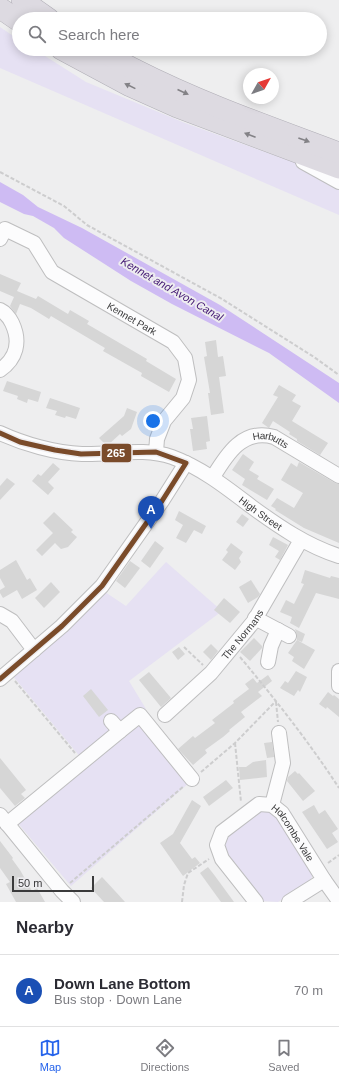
<!DOCTYPE html>
<meta charset="utf-8">
<style>
:root{--surface:#fff;--page:#f7f7f7;--text:#2b2b33;--muted:#7c7c81;--line:#e1e1e2;--accent:#2563eb}
body{margin:0;font-family:Arial,sans-serif;background:var(--page);color:var(--text)}
.compass{position:absolute;left:243px;top:68px;width:36px;height:36px;border-radius:50%;background:var(--surface);box-shadow:0 2px 10px #0003;rotate:50deg}
.scale{position:absolute;left:12px;bottom:10px;width:82px;box-sizing:border-box;padding-left:4px;border:2px solid #3a3a3b;border-top:0;font-size:11px;line-height:14px;white-space:nowrap;color:#3a3a3b;-webkit-text-stroke:3px #eeedf0;paint-order:stroke}
.you{position:absolute;left:153px;top:421px;width:14px;height:14px;margin:-10px;border:3px solid #fff;border-radius:50%;background:#1a73e8;box-shadow:0 0 0 6px #1a73e833}
.badge{display:grid;place-items:center;width:26px;height:26px;border-radius:50%;background:var(--accent);color:#fff;font-size:13px;font-weight:700}
.pin{position:absolute;translate:-50% -33px;filter:drop-shadow(0 1px 2px #0008)}
.pin::after{content:'';position:absolute;top:21px;width:14px;height:12px;background:inherit;clip-path:polygon(0 0,100% 0,50% 100%)}
.list{margin:0;padding:0;list-style:none}
h2{display:flex;justify-content:space-between;align-items:center;height:52px;margin:0;padding:0 16px;font-size:17px}
h2 small{font-size:13px;font-weight:400;color:var(--muted)}
.list li{display:grid;grid-template-columns:26px 1fr auto;gap:12px;align-items:center;box-sizing:border-box;height:72px;padding:0 16px;border-top:1px solid var(--line)}
.list b{display:block;font-size:15px;white-space:nowrap}
.list p{margin:0;font-size:13px;white-space:nowrap;color:var(--muted)}
.list em{font-size:13px;font-style:normal;color:var(--muted)}
.icon{flex:none;width:22px;height:22px;fill:none;stroke:currentColor;stroke-width:2;stroke-linecap:round;stroke-linejoin:round}
.map{position:relative;flex:none;width:339px;height:902px;overflow:hidden}
.search{position:absolute;background:var(--surface);box-shadow:0 2px 10px #0003;left:12px;right:12px;top:12px;height:44px;display:flex;align-items:center;gap:10px;box-sizing:border-box;padding:0 14px;border-radius:22px;color:var(--muted);font-size:15px}
.sheet{height:124px;background:var(--surface)}
nav{display:flex;justify-content:space-around;align-items:center;box-sizing:border-box;height:56px;border-top:1px solid var(--line);background:var(--surface);font-size:11px;color:var(--muted)}
nav a{display:grid;justify-items:center;gap:2px}
nav .on{color:var(--accent)}
.map>svg:first-child{display:block}
</style>
<div class="map">
<svg width="339" height="902" viewBox="0 0 339 902">
<rect width="100%" height="100%" fill="#eeeeef"/>
<g fill="#e6e1f3">
<polygon points="0,27 19,40 19,49 34,49 86,82 185,123 298,164 339,188 339,215 0,68"/>
<polygon points="166,562 222,611 129,681 146,709 129,722 112,729 82,759 12,675 51,644 79,619 105,592 126,606"/>
<polygon points="141,716 191,781 71,886 16,821"/>
<polygon points="261,809 270,809 278,817 312,870 312,877 308,883 278,902 261,901 226,856 222,845 226,834"/>
</g>
<polygon fill="#cebbf3" points="0,182 23,195 38,207 82,228 220,305 339,383 339,403 269,353 172,304 131,281 64,238 54,228 33,216 24,214 0,202"/>
<g fill="#d6d6d6">
<polygon points="0,274 21,283 17,291 36,299 38,296 68,314 70,310 89,321 87,324 147,359 146,361 176,379 169,392 141,376 142,373 103,351 105,348 51,316 49,319 31,308 20,304 16,314 10,306 14,297 0,291"/>
<polygon points="216,340 218,357 223,356 226,376 219,377 224,413 211,415 208,393 210,393 204,357 207,356 205,342"/>
<polygon points="7,381 41,392 38,402 28,399 27,403 17,399 18,396 3,391"/>
<polygon points="279,385 296,395 292,401 301,406 292,421 328,443 320,455 297,441 297,439 289,434 290,432 273,421 269,428 262,423 278,397 273,395"/>
<polygon points="50,398 80,408 76,419 66,416 65,418 55,415 57,411 46,408"/>
<polygon points="127,408 137,412 131,429 122,436 120,434 108,445 106,445 99,438 124,416"/>
<polygon points="207,416 210,441 206,442 207,449 193,451 190,429 193,429 191,418"/>
<polygon points="243,454 254,462 249,470 259,476 257,479 274,489 267,500 242,485 245,479 232,470"/>
<polygon points="299,462 335,483 339,484 339,543 304,528 275,510 276,509 271,506 277,498 294,508 303,493 281,480 291,463 297,467"/>
<polygon points="53,463 60,469 48,482 54,488 48,495 32,481 38,474 41,476"/>
<polygon points="7,478 15,484 0,500 0,486"/>
<polygon points="179,511 206,526 202,534 194,530 186,543 176,538 183,525 175,520"/>
<polygon points="54,512 73,530 71,532 77,537 68,547 61,549 55,543 42,556 36,550 53,533 43,523"/>
<polygon points="242,514 249,519 243,527 236,522"/>
<polygon points="273,537 288,545 280,560 275,557 279,551 269,545"/>
<polygon points="155,541 164,548 150,568 141,561"/>
<polygon points="231,543 243,552 239,558 241,562 235,570 222,560 228,552 226,550"/>
<polygon points="16,560 27,580 30,578 37,590 22,599 17,590 3,598 0,593 0,590 5,587 0,578 0,570"/>
<polygon points="130,561 140,568 125,588 116,581"/>
<polygon points="305,570 330,578 331,576 339,578 339,599 316,593 299,628 290,623 292,617 280,612 286,600 294,604 304,584 301,583"/>
<polygon points="251,580 260,594 258,597 248,603 239,587"/>
<polygon points="51,582 60,592 44,608 35,598"/>
<polygon points="224,598 240,612 230,623 214,610"/>
<polygon points="295,629 305,634 302,642 297,640 315,650 304,669 292,661 294,657 288,653 297,640 297,635"/>
<polygon points="254,638 262,646 262,648 250,661 240,652"/>
<polygon points="211,644 218,651 211,660 203,652"/>
<polygon points="179,647 185,654 178,660 172,652"/>
<polygon points="296,671 307,677 300,692 298,690 294,696 280,688 285,681 288,683"/>
<polygon points="149,672 171,698 161,707 139,680"/>
<polygon points="268,675 272,681 258,692 262,696 241,712 245,717 229,730 230,731 223,737 205,750 207,753 193,765 178,749 193,736 195,738 215,723 212,720 234,703 233,701 249,689 245,684 253,678 257,683"/>
<polygon points="91,689 108,710 99,717 83,696"/>
<polygon points="328,692 333,696 334,695 339,699 339,717 327,707 326,709 319,704"/>
<polygon points="272,742 274,757 267,758 264,743"/>
<polygon points="0,758 26,790 21,794 25,798 15,806 0,788"/>
<polygon points="266,760 267,777 240,780 239,767 246,767 253,762"/>
<polygon points="295,771 298,774 299,773 315,791 303,801 287,781 288,777"/>
<polygon points="226,780 233,788 209,806 203,797"/>
<polygon points="192,800 201,806 180,843 192,859 195,857 200,863 183,876 160,843 173,834"/>
<polygon points="314,805 319,814 325,810 338,829 332,833 338,842 327,849 302,812"/>
<polygon points="0,841 13,858 12,859 20,870 32,891 37,888 45,902 16,902 6,884 10,882 0,868"/>
<polygon points="208,867 215,876 234,902 221,902 200,873"/>
<polygon points="102,877 115,891 125,902 104,902 91,888"/>
</g>
<g fill="none" stroke-linecap="round" stroke-linejoin="round">
<g stroke="#bebebf" stroke-width="16">
<g id="minor">
<polyline points="303,162 339,182"/>
<path id="s1" d="M0 239 5 229 34 243 52 272 173 342 185 358 189 380 183 398 164 421 157 439 156 452"/>
<path d="M0 310C6 313 9 317 12 323 21 342 16 359 0 370"/>
<path id="s2" d="M0 433C24 444 55 453 82 454 112 455 144 447 172 457 202 468 227 488 252 507 278 526 307 546 339 556"/>
<path id="s3" d="M213 477C227 454 243 428 274 437L339 476"/>
<polyline points="0,614 12,621 34,650"/>
<polyline points="255,618 289,636"/>
<polyline points="268,662 271,646 278,630"/>
<polyline points="0,679 62,626 102,586 162,501 186,463"/>
<polyline points="339,686 339,671"/>
<path id="s4" d="M165 715 211 673 254 621 301 540"/>
<polyline points="120,731 140,715 192,779"/>
<polyline points="272,805 283,763 279,733"/>
<polyline points="0,815 62,891 73,902"/>
<polyline points="7,824 120,731 111,721"/>
<polyline points="324,880 339,901"/>
<path id="s5" d="M256 902 222 859 217 845 222 832 259 804 272 805 282 813 324 880 289 902"/>
</g>
</g>
<g stroke="#b0aeb6" stroke-width="22">
<g id="highway">
<polyline points="22,0 49,19"/>
<polyline points="0,8 19,21"/>
<polyline points="61,49 130,86 177,107 339,168"/>
<path d="M98 49C111 56 123 64 136 70 201 103 270 127 339 153"/>
</g>
</g>
<g stroke="#cdcdce" stroke-width="2" stroke-dasharray="4 2" stroke-linecap="butt">
<polyline points="0,172 64,206 87,225 222,299 314,357 339,375"/>
<polyline points="184,647 203,665"/>
<path d="M240 657C275 699 309 742 339 788"/>
<polyline points="15,681 75,753"/>
<polyline points="276,702 278,722"/>
<polyline points="235,743 241,802"/>
<polyline points="201,772 235,743 276,701"/>
<polyline points="328,863 339,855"/>
<polyline points="70,883 184,786"/>
<polyline points="182,902 184,885 188,873 209,859"/>
</g>
<use href="#minor" stroke="#fcfcfd" stroke-width="14"/>
<use href="#highway" stroke="#dddae1" stroke-width="21"/>
<g stroke="#eeedf0" stroke-width="8">
<polyline id="bus-1" points="0,433 20,442 55,450 81,454 156,452 186,463 162,501 102,586 62,626 0,679"/>
</g>
<use href="#bus-1" stroke="#7a4b2a" stroke-width="5"/>
</g>
<defs><path id="oneway-solid" d="M-6-.8H1V-3.2L6.5 0L1 3.2V.8H-6Z"/></defs>
<g fill="#838286">
<use href="#oneway-solid" transform="translate(130 86) rotate(-154)"/>
<use href="#oneway-solid" transform="translate(183 92) rotate(24)"/>
<use href="#oneway-solid" transform="translate(250 135) rotate(-159)"/>
<use href="#oneway-solid" transform="translate(304 140) rotate(20)"/>
</g>
<g text-anchor="middle" stroke-width="4" stroke-linejoin="round" paint-order="stroke">
<g font-size="10" fill="#3a3a3b" stroke="#eeedf0">
<text dy="4" stroke="none"><textPath href="#s1" startOffset="170">Kennet Park</textPath></text>
<text dy="4" stroke="none"><textPath href="#s3" startOffset="77">Harbutts</textPath></text>
<text dy="4" stroke="none"><textPath href="#s2" startOffset="281">High Street</textPath></text>
<text dy="4" stroke="none"><textPath href="#s4" startOffset="112">The Normans</textPath></text>
<text dy="4" stroke="none"><textPath href="#s5" startOffset="178">Holcombe Vale</textPath></text>
</g>
<g font-size="11" font-style="italic" fill="#421672" stroke="#eeedf0">
<text transform="translate(172 289) rotate(30)" y="4">Kennet and Avon Canal</text>
</g>
</g>
<rect stroke="#eeedf0" stroke-width="1.5" x="101" y="443" width="31" height="20" rx="4" fill="#7a4b2a"/>
<g font-size="11" text-anchor="middle" font-weight="bold" fill="#fff">
<text x="116" y="457">265</text>
</g>
</svg>
<svg class="compass" viewBox="-18 -18 36 36"><path d="M0-13l5 13h-10z" fill="#e53935"/><path d="M0 13l5-13h-10z" fill="#7c7c81"/></svg>
<div class="scale">50 m</div>
<div class="you"></div>
<div class="pin badge" style="left:151px;top:529px;background:#1a4fb4">A</div>
<div class="search"><svg class="icon" aria-label="search" viewBox="0 0 24 24"><circle cx="10" cy="10" r="6"/><path d="M15 15l6 6"/></svg>Search here</div>
</div>
<section class="sheet">
<h2>Nearby<small></small></h2>
<ul class="list">
<li><span class="badge" style="background:#1a4fb4">A</span><div><b>Down Lane Bottom</b><p>Bus stop · Down Lane</p></div><em>70 m</em></li>
</ul>
</section>
<nav>
<a class="on"><svg class="icon" aria-label="map" viewBox="0 0 24 24"><path d="M3 6l6-2 6 2 6-2v14l-6 2-6-2-6 2zM9 4v14M15 6v14"/></svg>Map</a>
<a><svg class="icon" aria-label="directions" viewBox="0 0 24 24"><path d="M12 3l9 9-9 9-9-9zM9 14v-3h6M13 9l2 2-2 2"/></svg>Directions</a>
<a><svg class="icon" aria-label="saved" viewBox="0 0 24 24"><path d="M7 4h10v16l-5-4-5 4z"/></svg>Saved</a>
</nav>
